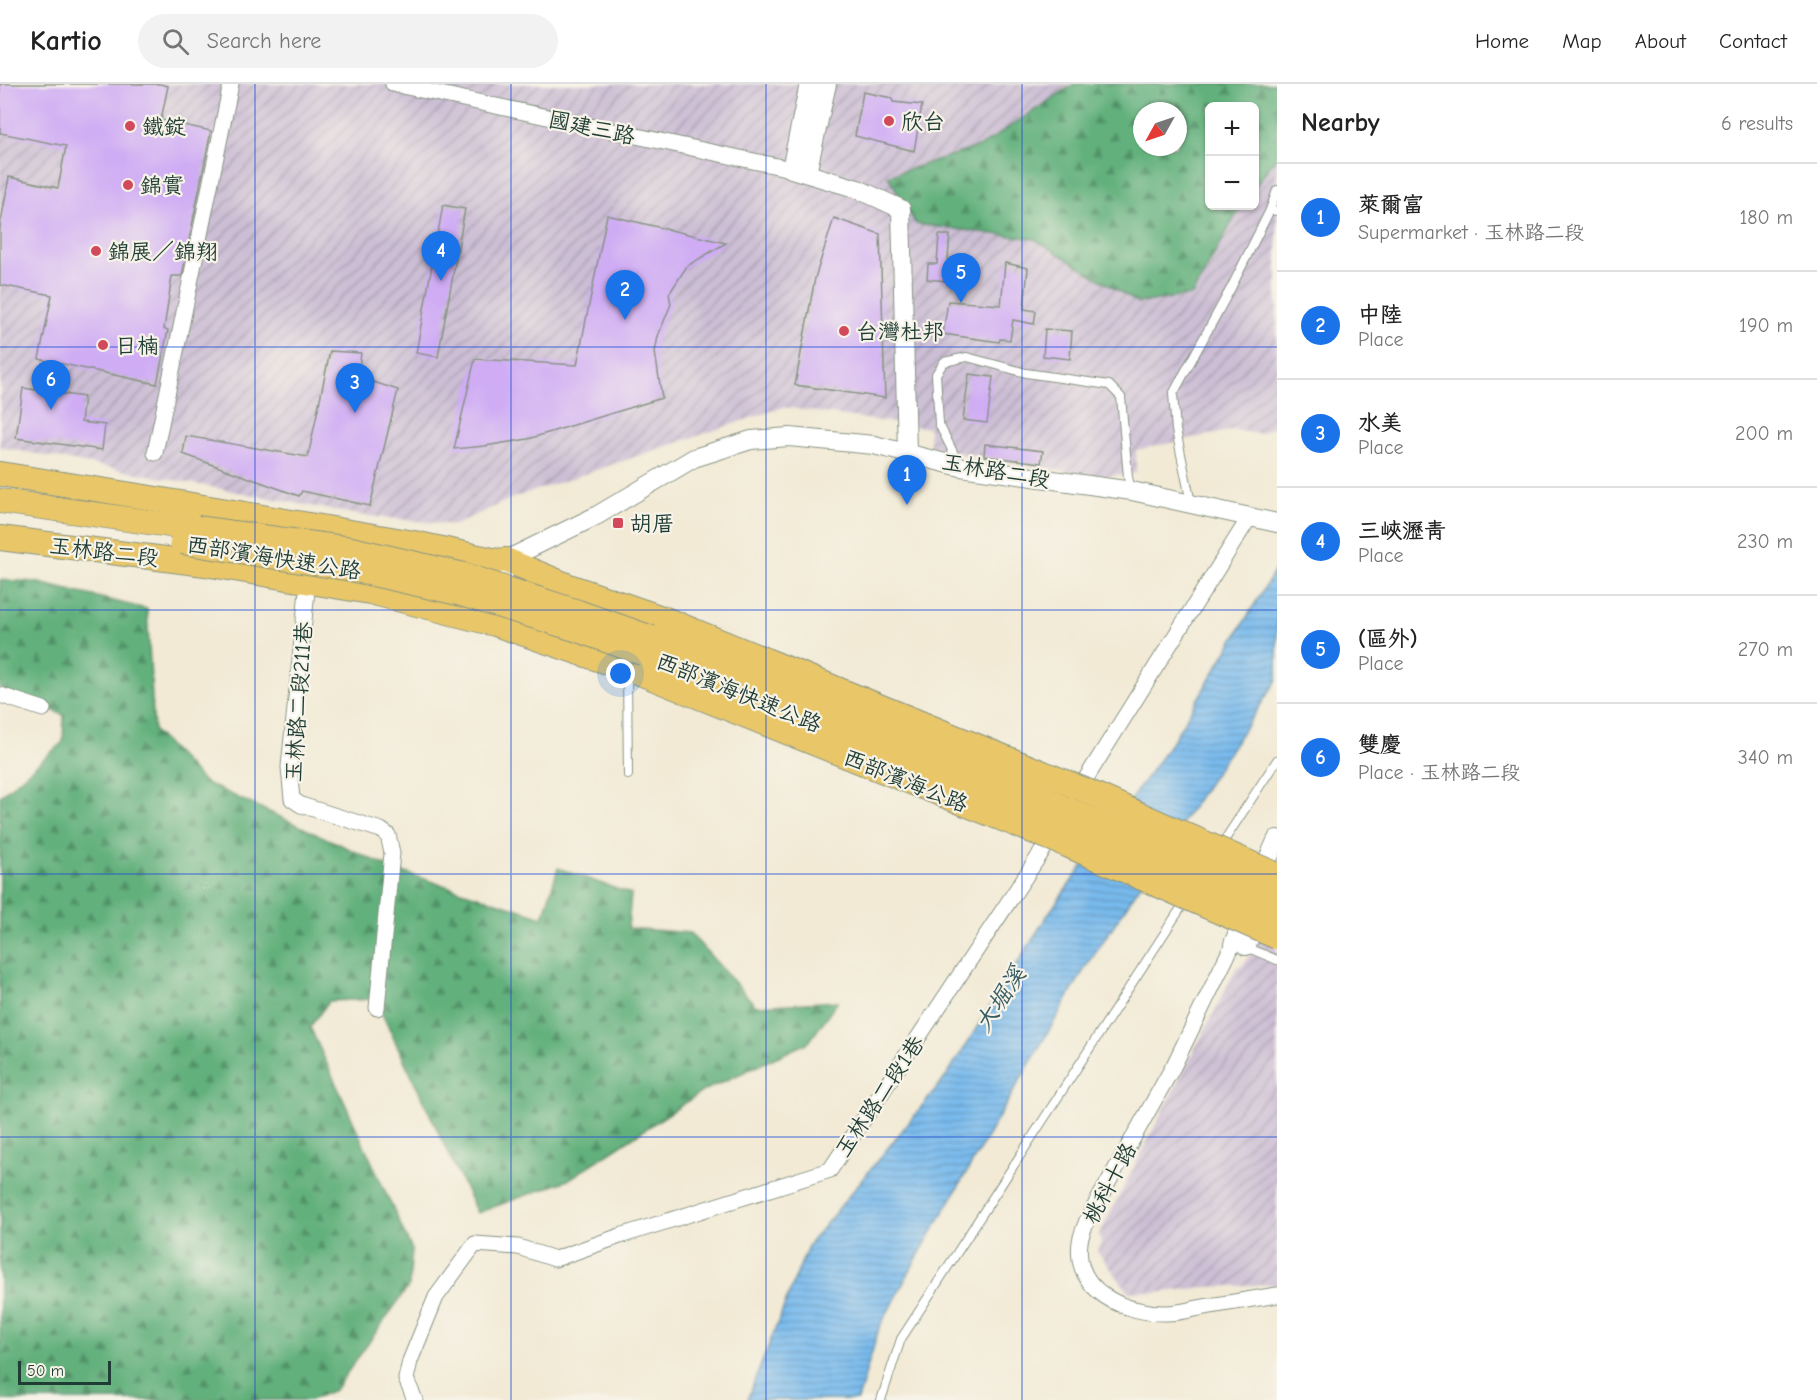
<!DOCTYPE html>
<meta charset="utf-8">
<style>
:root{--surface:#fff;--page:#f2f2f2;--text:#222;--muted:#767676;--line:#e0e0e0;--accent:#1a73e8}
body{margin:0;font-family:"Comic Neue","LXGW WenKai TC",sans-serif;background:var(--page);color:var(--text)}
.controls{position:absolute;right:18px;top:18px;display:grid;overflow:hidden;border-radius:9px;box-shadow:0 2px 4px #0004}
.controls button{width:54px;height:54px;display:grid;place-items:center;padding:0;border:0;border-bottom:2px solid var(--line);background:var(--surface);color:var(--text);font:30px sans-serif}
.compass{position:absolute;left:1133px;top:18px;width:54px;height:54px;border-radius:50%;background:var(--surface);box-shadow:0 2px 4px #0004;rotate:230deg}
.scale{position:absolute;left:18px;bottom:15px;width:93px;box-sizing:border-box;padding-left:6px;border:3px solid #1f3d34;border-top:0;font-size:16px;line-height:21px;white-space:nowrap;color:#1f3d34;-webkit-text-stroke:4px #f7f3e8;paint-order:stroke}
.you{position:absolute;left:621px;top:590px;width:21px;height:21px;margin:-15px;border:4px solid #fff;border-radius:50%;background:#1a73e8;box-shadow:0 0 0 9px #1a73e833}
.badge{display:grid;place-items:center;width:39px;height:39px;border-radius:50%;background:var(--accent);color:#fff;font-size:20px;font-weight:700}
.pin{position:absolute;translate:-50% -50px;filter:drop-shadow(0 2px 3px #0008)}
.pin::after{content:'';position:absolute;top:32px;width:21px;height:18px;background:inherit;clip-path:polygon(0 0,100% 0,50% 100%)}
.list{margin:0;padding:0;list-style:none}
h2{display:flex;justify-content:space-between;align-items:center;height:78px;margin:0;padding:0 24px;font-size:26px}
h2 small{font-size:20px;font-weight:400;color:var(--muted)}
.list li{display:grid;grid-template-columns:39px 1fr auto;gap:18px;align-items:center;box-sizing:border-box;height:108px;padding:0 24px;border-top:2px solid var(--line)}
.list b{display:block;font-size:22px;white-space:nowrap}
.list p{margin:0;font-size:20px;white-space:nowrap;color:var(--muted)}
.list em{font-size:20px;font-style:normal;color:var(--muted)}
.icon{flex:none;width:33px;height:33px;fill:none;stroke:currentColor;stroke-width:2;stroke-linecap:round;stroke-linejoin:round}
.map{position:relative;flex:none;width:1277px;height:1316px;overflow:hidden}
header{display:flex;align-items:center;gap:36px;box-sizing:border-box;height:84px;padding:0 30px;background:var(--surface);border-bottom:2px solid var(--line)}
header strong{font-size:28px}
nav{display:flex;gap:33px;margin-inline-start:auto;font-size:21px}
.search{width:420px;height:54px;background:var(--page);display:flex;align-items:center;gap:15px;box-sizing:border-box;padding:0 21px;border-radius:33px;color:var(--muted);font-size:22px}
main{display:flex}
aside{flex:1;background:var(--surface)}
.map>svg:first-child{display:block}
</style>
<header>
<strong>Kartio</strong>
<div class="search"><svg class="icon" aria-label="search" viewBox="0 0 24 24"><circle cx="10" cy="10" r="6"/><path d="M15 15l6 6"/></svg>Search here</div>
<nav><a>Home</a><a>Map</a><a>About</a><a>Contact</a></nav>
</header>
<main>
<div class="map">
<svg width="1277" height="1316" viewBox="0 0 1277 1316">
<defs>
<pattern id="industrial-furrows" width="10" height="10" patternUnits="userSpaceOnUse" patternTransform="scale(1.5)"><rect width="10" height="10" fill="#ccbed4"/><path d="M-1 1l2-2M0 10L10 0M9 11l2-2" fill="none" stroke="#a59cad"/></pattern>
<pattern id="forest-firs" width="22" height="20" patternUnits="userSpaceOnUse" patternTransform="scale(1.5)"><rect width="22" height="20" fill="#62b07b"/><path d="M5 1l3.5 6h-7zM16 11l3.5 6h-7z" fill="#509066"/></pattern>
<pattern id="water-rules" width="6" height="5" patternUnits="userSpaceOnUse" patternTransform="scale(1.5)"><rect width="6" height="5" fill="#78baed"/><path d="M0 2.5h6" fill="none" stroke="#6298c1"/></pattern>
</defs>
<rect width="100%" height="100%" fill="#f7f3e8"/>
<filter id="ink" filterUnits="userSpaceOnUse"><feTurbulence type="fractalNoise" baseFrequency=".0167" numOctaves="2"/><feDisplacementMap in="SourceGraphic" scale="12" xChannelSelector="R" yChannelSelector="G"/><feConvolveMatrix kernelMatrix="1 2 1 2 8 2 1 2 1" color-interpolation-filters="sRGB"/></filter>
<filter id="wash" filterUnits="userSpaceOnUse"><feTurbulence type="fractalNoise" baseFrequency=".008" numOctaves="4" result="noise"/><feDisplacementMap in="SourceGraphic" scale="24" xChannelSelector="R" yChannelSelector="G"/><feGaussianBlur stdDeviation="1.35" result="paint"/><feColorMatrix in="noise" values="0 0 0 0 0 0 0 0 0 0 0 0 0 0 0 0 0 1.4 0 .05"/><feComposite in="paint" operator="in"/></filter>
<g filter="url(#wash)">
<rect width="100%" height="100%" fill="#f2ead5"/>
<g fill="url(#industrial-furrows)" fill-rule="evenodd">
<path d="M0 0H1277V341L1259 350 1233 346 1136 366V389L1100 393 930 364 929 344 783 323 510 415 455 441 359 431 0 363ZM1210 22H1254V122H1210ZM1142 27H1178V63H1142Z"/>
<polygon points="1277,827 1277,1200 1207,1203 1153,1209 1143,1207 1129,1208 1097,1167 1101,1159 1099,1151 1237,883 1243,881"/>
</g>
<g fill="url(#forest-firs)" stroke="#407658" stroke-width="1.5" fill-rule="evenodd">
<path d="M1074 0H1277V72L1255 103 1254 22H1210V122H1241L1192 211 1138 219 1035 155 916 140 888 92 981 62ZM1142 27H1178V63H1142Z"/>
<polygon points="0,496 35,498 147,525 154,647 204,698 393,785 543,833 558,784 631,810 628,844 690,849 756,922 838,917 809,958 703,1007 568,1096 477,1129 375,915 329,917 310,943 412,1166 409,1202 335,1306 310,1316 0,1316 0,712 63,658 64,631 0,605"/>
</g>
<polygon fill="url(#water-rules)" stroke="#4c7c90" stroke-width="1.5" points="1277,483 1277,596 1084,886 918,1172 879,1244 858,1316 747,1316 808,1162 945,994 1049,829 1172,658"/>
<g id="blocks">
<g fill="#cfacf4">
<polygon points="0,0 160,0 168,2 161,36 211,47 182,192 172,192 164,245 168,246 157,300 39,275 52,211 0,201 0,143 9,93 58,104 66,62 0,49"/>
<polygon points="863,8 892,14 893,18 922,21 914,67 855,52"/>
<polygon points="443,121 465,125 438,273 416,269"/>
<polygon points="607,131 726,159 687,182 669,210 671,220 658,252 655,268 662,314 528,355 485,362 454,365 475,275 577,281"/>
<polygon points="834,134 880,150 885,314 795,301 815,194"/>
<polygon points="939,151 950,151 946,197 927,195 928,180 937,180"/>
<polygon points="1005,179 1028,184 1024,225 1036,227 1034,240 1013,236 1010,256 1000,255 999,258 943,250 948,217 1001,221"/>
<polygon points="1045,245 1072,247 1070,275 1043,272"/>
<polygon points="330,267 361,269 358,293 398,306 370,422 302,407 299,412 183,370 186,352 308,373"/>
<polygon points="969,290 993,293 987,339 963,336"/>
<polygon points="23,304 84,313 81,338 105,341 102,366 16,354"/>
<polygon points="985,360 1043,367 1041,379 984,372"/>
</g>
</g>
</g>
<g filter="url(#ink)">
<use href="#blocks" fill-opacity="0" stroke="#889484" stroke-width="1.5"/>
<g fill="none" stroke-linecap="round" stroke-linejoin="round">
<g stroke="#889484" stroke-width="10">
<g id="service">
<polyline points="1277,106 1270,126 1277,127"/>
<polyline points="960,382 939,340 936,290 944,278 967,273 1026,289 1109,301 1121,313 1128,393 1131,406"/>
<polyline points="1191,419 1176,346 1173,310 1231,204 1270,126"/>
<polyline points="627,589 628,691"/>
<polyline points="1220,763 1277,676"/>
<polyline points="1246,863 1277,876"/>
<polyline points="881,1316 901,1255 1186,816"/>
</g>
</g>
<g stroke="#889484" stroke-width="17">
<g id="minor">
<polyline points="393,0 791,85"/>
<polyline points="155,369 231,0"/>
<polyline points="308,497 289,683 292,715 301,721 381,746 388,751 392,769 377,924"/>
<polyline points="0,611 43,625"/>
<polyline points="1080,704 1249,434"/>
<path d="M1233 860 1174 981 1087 1136C1085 1143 1081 1150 1080 1158 1073 1208 1126 1230 1167 1229 1180 1229 1192 1225 1204 1223 1228 1219 1253 1215 1277 1211"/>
<polyline points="415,1316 406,1295 410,1277 436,1213 475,1160 518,1163 555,1175 620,1152 830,1086 1051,754"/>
</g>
</g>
<g stroke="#889484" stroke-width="20">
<g id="tertiary">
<polyline points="809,0 791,85 858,105 901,125 907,369"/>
<polyline points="807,89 827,0"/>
<polyline points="500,515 506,476 596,432 694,374 751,356 789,353 874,361 961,383 1132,407 1277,439"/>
<polyline points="1259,795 1277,755"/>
<polyline points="1233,860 1247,826"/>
<polyline points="1246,862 1261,832"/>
</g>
</g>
<g stroke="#889484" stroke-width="26">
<g id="primary">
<polyline points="0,390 145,413 414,459 497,477 506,476 569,502 665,535"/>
<polyline points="0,454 205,480 370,508 495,540 645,591"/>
</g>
</g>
<g stroke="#889484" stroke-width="26">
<polyline id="trunk" points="0,417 184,443"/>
</g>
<use href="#service" stroke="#fff" stroke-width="8"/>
<use href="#minor" stroke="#fff" stroke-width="15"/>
<use href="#tertiary" stroke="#fff" stroke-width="18"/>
<use href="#primary" stroke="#e9c769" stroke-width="24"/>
<use href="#trunk" stroke="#e9c769" stroke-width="24"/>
<g stroke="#889484" stroke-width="26" stroke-linecap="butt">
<g id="primary-bridge">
<polyline points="665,535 1080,704 1277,791"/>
<polyline points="645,591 1067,761 1277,853"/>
</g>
</g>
<g stroke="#889484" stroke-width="26" stroke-linecap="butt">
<g id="trunk-bridge">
<polyline points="197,444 351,465 464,491 578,528 729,581 1277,814"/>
<polyline points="182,458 351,485 458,509 575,545 720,597 1277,833"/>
</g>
</g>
<use href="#primary-bridge" stroke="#e9c769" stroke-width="24"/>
<use href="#trunk-bridge" stroke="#e9c769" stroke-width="24"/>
</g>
</g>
<path fill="none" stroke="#1d4ed8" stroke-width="1.5" stroke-opacity="0.55" d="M255 0V1316M511 0V1316M766 0V1316M1022 0V1316M0 263H1277M0 526H1277M0 790H1277M0 1053H1277"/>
<g fill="#d1495b" stroke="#f7f3e8" stroke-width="2">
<circle cx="889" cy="37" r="6"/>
<circle cx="130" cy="42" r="6"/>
<circle cx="128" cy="101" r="6"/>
<circle cx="96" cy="167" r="6"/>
<circle cx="844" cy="247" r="6"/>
<circle cx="103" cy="261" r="6"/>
<rect x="612" y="433" width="12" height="12" rx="3"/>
</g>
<g text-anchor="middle" stroke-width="4.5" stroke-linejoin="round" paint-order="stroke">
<g font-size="22" fill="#1f3d34" stroke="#f7f3e8" text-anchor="start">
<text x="901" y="45">欣台</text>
<text x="142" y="50">鐵錠</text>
<text x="140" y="109">錦實</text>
<text x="108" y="175">錦展／錦翔</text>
<text x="856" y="255">台灣杜邦</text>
<text x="115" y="269">日楠</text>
<text x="630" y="447">胡厝</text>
</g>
<g font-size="22" fill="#1f3d34" stroke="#f7f3e8">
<text transform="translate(592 43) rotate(12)" y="8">國建三路</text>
<text transform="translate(996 386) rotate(10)" y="8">玉林路二段</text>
<text transform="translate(104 467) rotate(7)" y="8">玉林路二段</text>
<text transform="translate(274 473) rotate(9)" y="8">西部濱海快速公路</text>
<text transform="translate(739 608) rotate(22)" y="8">西部濱海快速公路</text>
<text transform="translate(298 618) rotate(-86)" y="8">玉林路二段211巷</text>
<text transform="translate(906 696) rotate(22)" y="8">西部濱海公路</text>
<text transform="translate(879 1012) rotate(-56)" y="8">玉林路二段1巷</text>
<text transform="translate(1109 1099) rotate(-62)" y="8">桃科十路</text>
</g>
<g font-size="24" font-style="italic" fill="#355c62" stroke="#f7f3e8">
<text transform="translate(1000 915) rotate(-57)" y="8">大堀溪</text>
</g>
</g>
</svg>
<div class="controls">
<button>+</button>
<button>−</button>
</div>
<svg class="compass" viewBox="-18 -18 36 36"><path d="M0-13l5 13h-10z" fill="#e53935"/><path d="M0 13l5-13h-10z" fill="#767676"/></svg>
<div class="scale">50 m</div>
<div class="you"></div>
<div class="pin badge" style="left:907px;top:421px">1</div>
<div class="pin badge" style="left:625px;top:236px">2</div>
<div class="pin badge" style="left:355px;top:329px">3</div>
<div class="pin badge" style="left:441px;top:197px">4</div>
<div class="pin badge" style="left:961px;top:219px">5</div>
<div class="pin badge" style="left:51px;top:326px">6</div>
</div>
<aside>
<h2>Nearby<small>6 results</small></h2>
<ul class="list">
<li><span class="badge">1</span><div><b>萊爾富</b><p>Supermarket · 玉林路二段</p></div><em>180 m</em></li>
<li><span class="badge">2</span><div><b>中陸</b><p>Place</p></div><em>190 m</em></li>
<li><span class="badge">3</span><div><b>水美</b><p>Place</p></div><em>200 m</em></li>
<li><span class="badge">4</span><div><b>三峽瀝青</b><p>Place</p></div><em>230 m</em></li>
<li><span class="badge">5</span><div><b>(區外)</b><p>Place</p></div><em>270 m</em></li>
<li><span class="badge">6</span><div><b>雙慶</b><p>Place · 玉林路二段</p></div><em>340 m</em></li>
</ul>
</aside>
</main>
